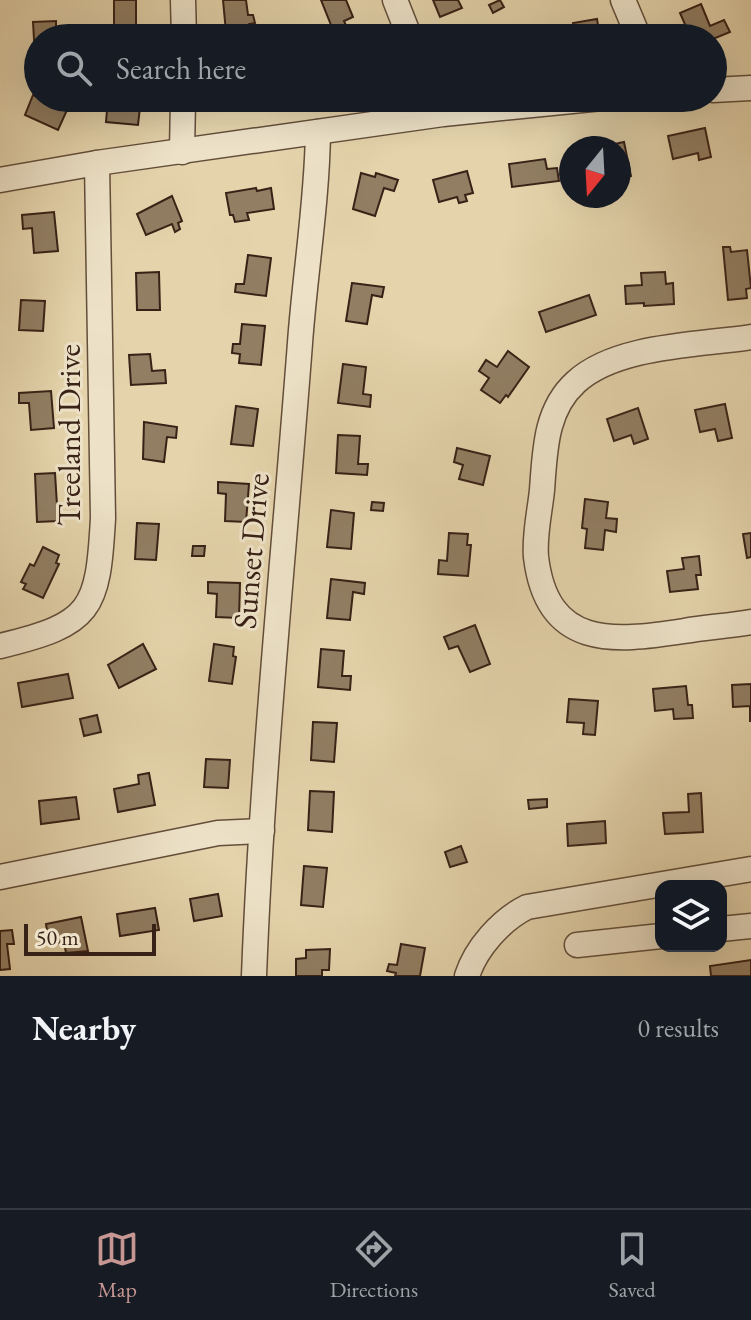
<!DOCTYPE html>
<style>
:root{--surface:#171b24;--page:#20242c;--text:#f1f3f6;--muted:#9ea1a6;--line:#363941;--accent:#c59692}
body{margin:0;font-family:"EB Garamond",serif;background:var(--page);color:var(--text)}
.controls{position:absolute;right:24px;bottom:24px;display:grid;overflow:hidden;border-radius:16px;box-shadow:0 8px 32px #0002}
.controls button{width:72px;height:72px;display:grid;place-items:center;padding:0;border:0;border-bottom:2px solid var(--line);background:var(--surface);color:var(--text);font:40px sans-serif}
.compass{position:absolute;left:559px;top:136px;width:72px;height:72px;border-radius:50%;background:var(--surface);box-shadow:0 8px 32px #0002;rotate:198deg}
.scale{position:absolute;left:24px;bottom:20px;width:132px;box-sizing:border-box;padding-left:8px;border:4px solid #382116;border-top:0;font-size:22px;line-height:28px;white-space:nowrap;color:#382116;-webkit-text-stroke:6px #ede2c8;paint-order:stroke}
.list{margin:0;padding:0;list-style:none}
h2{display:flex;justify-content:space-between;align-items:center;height:104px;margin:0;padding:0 32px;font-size:34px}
h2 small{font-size:26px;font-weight:400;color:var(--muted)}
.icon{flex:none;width:44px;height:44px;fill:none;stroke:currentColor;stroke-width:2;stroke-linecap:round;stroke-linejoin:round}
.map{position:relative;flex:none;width:751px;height:976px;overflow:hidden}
.search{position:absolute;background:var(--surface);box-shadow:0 8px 32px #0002;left:24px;right:24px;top:24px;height:88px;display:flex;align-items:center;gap:20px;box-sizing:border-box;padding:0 28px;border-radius:44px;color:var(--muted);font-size:30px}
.sheet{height:232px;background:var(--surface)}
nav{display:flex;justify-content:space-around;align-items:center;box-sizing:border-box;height:112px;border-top:2px solid var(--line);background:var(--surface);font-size:22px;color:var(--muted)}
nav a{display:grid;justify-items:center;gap:4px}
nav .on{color:var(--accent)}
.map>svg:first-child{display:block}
</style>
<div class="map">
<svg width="751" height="976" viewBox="0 0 751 976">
<rect width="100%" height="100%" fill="#e4d3ab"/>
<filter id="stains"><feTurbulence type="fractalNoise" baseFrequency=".0025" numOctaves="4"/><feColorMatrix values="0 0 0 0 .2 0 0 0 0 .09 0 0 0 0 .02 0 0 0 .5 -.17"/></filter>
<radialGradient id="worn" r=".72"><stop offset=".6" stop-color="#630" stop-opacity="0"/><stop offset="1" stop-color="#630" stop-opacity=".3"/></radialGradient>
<g fill="#917e63" stroke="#382116" stroke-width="2">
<rect x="114" y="0" width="22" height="38"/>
<polygon points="223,0 246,0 248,15 253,15 255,23 249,24 249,30 226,32"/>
<polygon points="321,0 346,0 353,17 344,21 348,30 335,35"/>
<polygon points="433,0 458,0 462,8 440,17"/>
<polygon points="500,0 504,7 493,13 489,5"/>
<polygon points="701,4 710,26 724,20 730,32 713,39 691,38 680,13"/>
<polygon points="597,19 599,32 602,31 605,38 571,38 572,36 575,37 573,23"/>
<polygon points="56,21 56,38 38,38 38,56 35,57 33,22"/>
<polygon points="33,95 67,110 58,130 25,115"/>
<polygon points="118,98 141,98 138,125 106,122 107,110 117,111"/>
<polygon points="223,98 261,98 259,108 223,100"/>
<polygon points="705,128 711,157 699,160 698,153 673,159 668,136"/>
<polygon points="624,142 631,176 619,179 619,148 596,148"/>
<polygon points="545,159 547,169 557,168 559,181 512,187 509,164"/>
<polygon points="467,171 473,193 465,195 467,201 459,203 457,197 439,202 433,180"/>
<polygon points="361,173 375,177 376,173 398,180 394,191 384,188 375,216 353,209"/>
<polygon points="256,188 257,191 271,188 274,209 247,213 249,220 235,222 233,215 230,215 226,193"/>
<polygon points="172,196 182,221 178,223 180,229 175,232 172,224 146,235 137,214"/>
<polygon points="54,212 58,251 34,253 32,228 23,229 22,215"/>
<polygon points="723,247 730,247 731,252 747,250 751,288 746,289 747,298 728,300"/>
<polygon points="248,255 271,258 266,296 235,292 236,284 244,284"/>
<polygon points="159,272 160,310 137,310 136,273"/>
<polygon points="665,272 666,284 673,283 674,304 644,306 644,303 626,304 625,286 642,285 641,273"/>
<polygon points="352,283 384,287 382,297 372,295 367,324 346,321"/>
<polygon points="589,295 596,315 546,332 539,312"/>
<polygon points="21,300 45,301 43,331 19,330"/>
<polygon points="242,324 265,326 261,365 239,363 240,354 232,353 233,344 240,344"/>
<polygon points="508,351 529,367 508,397 506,395 500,403 481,390 489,378 479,371 486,360 497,367"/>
<polygon points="150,354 152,371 165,370 166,383 131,385 129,355"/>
<polygon points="343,364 366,367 363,394 371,395 370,407 338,403"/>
<polygon points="51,391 54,428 31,430 29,403 19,403 19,393"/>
<polygon points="725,404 732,438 718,441 715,429 700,432 695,410"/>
<polygon points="236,406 258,409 253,446 231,444"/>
<polygon points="638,408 648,439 634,444 631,435 614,441 607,419"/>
<polygon points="144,422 177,427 176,438 167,437 164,462 143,459"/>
<polygon points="338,435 360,436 358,464 368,464 367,475 336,473"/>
<polygon points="457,448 490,456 483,485 459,479 463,465 454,462"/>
<polygon points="55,473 58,521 37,522 35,474"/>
<polygon points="218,482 249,484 246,522 225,521 226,494 218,493"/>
<polygon points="585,499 608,502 606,518 617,519 616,532 605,530 603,550 585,548 587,529 582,528"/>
<polygon points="372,502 384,503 383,511 371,510"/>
<polygon points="331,510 354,513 351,549 327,547"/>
<polygon points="137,523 159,524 156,560 135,559"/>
<polygon points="449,533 468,534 467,545 471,545 468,576 438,574 439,560 447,561"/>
<polygon points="751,533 751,557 747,558 743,534"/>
<polygon points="193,546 205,546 204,556 192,556"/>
<polygon points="43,547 59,555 56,563 59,564 43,598 23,589 26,584 21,582 30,564 34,566"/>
<polygon points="699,556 701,575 696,575 698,589 670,592 667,571 684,569 682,558"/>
<polygon points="331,579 365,583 364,594 353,592 350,620 327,618"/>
<polygon points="208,582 240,583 239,618 216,617 217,594 208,593"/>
<polygon points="475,625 490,664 470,672 458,646 449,649 444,637"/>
<polygon points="143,644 156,669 119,688 108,665"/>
<polygon points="214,644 234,647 233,656 236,657 232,684 209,681"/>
<polygon points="321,649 344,651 342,676 351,676 350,690 318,687"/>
<polygon points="68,674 73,698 22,707 18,683"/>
<polygon points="751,684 751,721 750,721 750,706 733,707 732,685"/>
<polygon points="686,686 688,705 692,705 693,718 674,719 673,709 655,711 653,689"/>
<polygon points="569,699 598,701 595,735 583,734 584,723 567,722"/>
<polygon points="97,715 101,732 84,736 80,719"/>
<polygon points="313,722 337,723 334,762 311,760"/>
<polygon points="206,759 230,760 228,788 204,787"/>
<polygon points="149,773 155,805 118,812 114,789 139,784 138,775"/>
<polygon points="310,791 334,792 332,832 308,830"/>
<polygon points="701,793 703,832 665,834 663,813 689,812 688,794"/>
<polygon points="76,797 79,819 41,824 39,801"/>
<polygon points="547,799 547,807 529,809 528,800"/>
<polygon points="605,821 606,843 568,846 567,824"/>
<polygon points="461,846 467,862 450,867 445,852"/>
<polygon points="304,866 327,868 323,907 301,905"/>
<polygon points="218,894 222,916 194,921 190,899"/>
<polygon points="155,908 159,930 120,936 117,914"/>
<polygon points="81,917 88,951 66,953 64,942 49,945 46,924"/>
<polygon points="12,930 14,944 7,944 10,969 0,970 0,931"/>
<polygon points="401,944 425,948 420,976 395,976 396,973 387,971 389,964 397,965"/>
<polygon points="330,949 329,970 322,970 322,976 296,976 296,959 306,958 306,950"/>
<polygon points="751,960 751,976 711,976 710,966"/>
</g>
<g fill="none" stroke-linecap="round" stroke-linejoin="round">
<g stroke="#634e3b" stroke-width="27">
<g id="minor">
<polyline points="183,0 184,38"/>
<polyline points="395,0 410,38"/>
<polyline points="623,0 639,38"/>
<polyline points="713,90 751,88"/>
<polyline points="182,152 183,98"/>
<polyline points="0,180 97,163 443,114 602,98"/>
<path d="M751 337C699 345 616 345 576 382 545 410 545 451 542 490 540 511 534 535 536 557 547 649 613 642 684 631 706 627 729 626 751 622"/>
<path d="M0 646C92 624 98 610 103 518L97 163"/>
<polyline points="0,877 218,833 262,831"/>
<polyline points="721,929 751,926"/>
<polyline points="577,945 661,936"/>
<path d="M254 976C262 765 284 554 300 343 305 273 317 203 318 132"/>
<path d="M467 976C476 948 501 920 527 907L751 869"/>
</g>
</g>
<use href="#minor" stroke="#ede2c8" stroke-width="24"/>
</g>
<g text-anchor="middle" stroke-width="6" stroke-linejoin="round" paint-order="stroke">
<g font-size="32" fill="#382116" stroke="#ede2c8">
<text transform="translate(69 435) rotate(-90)" y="11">Treeland Drive</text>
<text transform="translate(251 551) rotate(-85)" y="11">Sunset Drive</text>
</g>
</g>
<rect width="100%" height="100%" filter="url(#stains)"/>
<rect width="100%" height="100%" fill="url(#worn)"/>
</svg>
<div class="controls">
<button><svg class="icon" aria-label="layers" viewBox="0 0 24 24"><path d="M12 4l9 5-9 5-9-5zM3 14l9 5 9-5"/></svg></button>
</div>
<svg class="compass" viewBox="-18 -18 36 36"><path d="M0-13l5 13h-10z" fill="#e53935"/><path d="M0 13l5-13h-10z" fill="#9ea1a6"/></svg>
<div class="scale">50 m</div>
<div class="search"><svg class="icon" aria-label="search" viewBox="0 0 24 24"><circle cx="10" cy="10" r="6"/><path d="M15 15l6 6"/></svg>Search here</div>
</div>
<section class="sheet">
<h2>Nearby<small>0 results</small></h2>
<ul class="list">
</ul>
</section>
<nav>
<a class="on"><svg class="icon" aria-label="map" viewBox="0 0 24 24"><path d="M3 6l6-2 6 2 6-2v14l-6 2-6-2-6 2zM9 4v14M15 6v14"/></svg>Map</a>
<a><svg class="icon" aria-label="directions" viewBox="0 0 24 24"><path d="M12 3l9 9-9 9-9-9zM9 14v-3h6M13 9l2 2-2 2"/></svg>Directions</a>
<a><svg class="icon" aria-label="saved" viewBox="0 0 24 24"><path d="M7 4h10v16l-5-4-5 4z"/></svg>Saved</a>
</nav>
